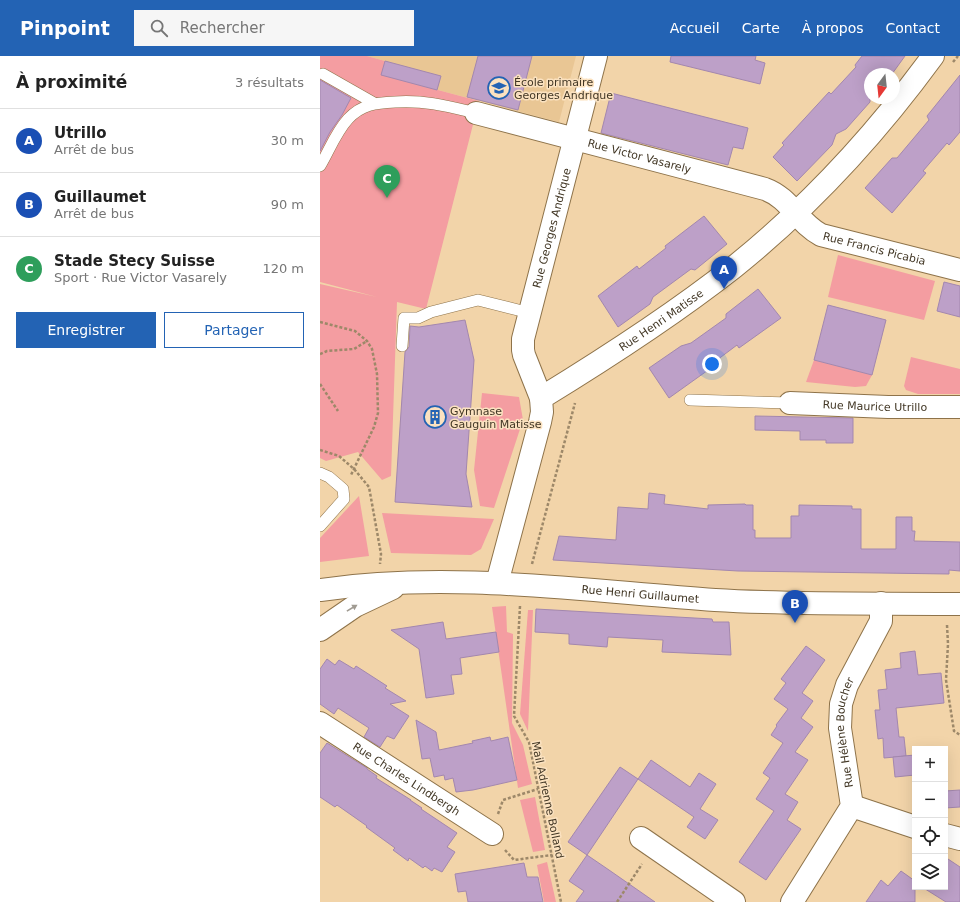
<!DOCTYPE html>
<html lang="fr">
<meta charset="utf-8">
<style>
:root{--surface:#fff;--page:#f6f6f6;--text:#222;--muted:#767676;--line:#e0e0e0;--accent:#2363b4}
body{margin:0;font-family:"DejaVu Sans",sans-serif;background:var(--page);color:var(--text)}
.controls{position:absolute;right:12px;bottom:12px;display:grid;overflow:hidden;border-radius:0px;box-shadow:0 4px 16px #0002}
.controls button{width:36px;height:36px;display:grid;place-items:center;padding:0;border:0;border-bottom:1px solid var(--line);background:var(--surface);color:var(--text);font:20px sans-serif}
.compass{position:absolute;left:544px;top:12px;width:36px;height:36px;border-radius:50%;background:var(--surface);box-shadow:0 4px 16px #0002;rotate:195deg}
.you{position:absolute;left:392px;top:308px;width:14px;height:14px;margin:-10px;border:3px solid #fff;border-radius:50%;background:#1a73e8;box-shadow:0 0 0 6px #1a73e833}
.badge{display:grid;place-items:center;width:26px;height:26px;border-radius:50%;background:var(--accent);color:#fff;font-size:13px;font-weight:700}
.pin{position:absolute;translate:-50% -33px;filter:drop-shadow(0 1px 2px #0008)}
.pin::after{content:'';position:absolute;top:21px;width:14px;height:12px;background:inherit;clip-path:polygon(0 0,100% 0,50% 100%)}
.list{margin:0;padding:0;list-style:none}
h2{display:flex;justify-content:space-between;align-items:center;height:52px;margin:0;padding:0 16px;font-size:17px}
h2 small{font-size:13px;font-weight:400;color:var(--muted)}
.list li{display:grid;grid-template-columns:26px 1fr auto;gap:12px;align-items:center;box-sizing:border-box;height:64px;padding:0 16px;border-top:1px solid var(--line)}
.list b{display:block;font-size:15px;white-space:nowrap}
.list p{margin:0;font-size:13px;white-space:nowrap;color:var(--muted)}
.list em{font-size:13px;font-style:normal;color:var(--muted)}
.actions{display:flex;gap:8px;padding:12px 16px}
.actions a{flex:1;padding:9px 0;border:1px solid var(--accent);border-radius:0px;text-align:center;font-size:14px;color:var(--accent)}
.actions .main{background:var(--accent);color:#fff}
.icon{flex:none;width:22px;height:22px;fill:none;stroke:currentColor;stroke-width:2;stroke-linecap:round;stroke-linejoin:round}
.map{position:relative;flex:none;width:640px;height:846px;overflow:hidden}
header{display:flex;align-items:center;gap:24px;box-sizing:border-box;height:56px;padding:0 20px;background:var(--accent);color:#fff}
header strong{font-size:19px}
nav{display:flex;gap:22px;margin-inline-start:auto;font-size:14px}
.search{width:280px;height:36px;background:var(--page);display:flex;align-items:center;gap:10px;box-sizing:border-box;padding:0 14px;border-radius:0px;color:var(--muted);font-size:15px}
main{display:flex}
aside{flex:1;background:var(--surface)}
.map>svg:first-child{display:block}
</style>
<header>
<strong>Pinpoint</strong>
<div class="search"><svg class="icon" aria-label="search" viewBox="0 0 24 24"><circle cx="10" cy="10" r="6"/><path d="M15 15l6 6"/></svg>Rechercher</div>
<nav><a>Accueil</a><a>Carte</a><a>À propos</a><a>Contact</a></nav>
</header>
<main>
<aside>
<h2>À proximité<small>3 résultats</small></h2>
<ul class="list">
<li><span class="badge" style="background:#1a4fb4">A</span><div><b>Utrillo</b><p>Arrêt de bus</p></div><em>30 m</em></li>
<li><span class="badge" style="background:#1a4fb4">B</span><div><b>Guillaumet</b><p>Arrêt de bus</p></div><em>90 m</em></li>
<li><span class="badge" style="background:#2e9e5b">C</span><div><b>Stade Stecy Suisse</b><p>Sport · Rue Victor Vasarely</p></div><em>120 m</em></li>
</ul>
<div class="actions"><a class="main">Enregistrer</a><a>Partager</a></div>
</aside>
<div class="map">
<svg width="640" height="846" viewBox="0 0 640 846">
<rect width="100%" height="100%" fill="#f2d4a9"/>
<polygon fill="#e9c694" points="47,0 256,0 239,66 61,19 65,5"/>
<g fill="#f49da1">
<polygon points="0,0 47,0 65,5 62,19 159,45 106,253 77,246 71,420 62,424 38,396 6,405 0,402 0,228 57,241 0,226"/>
<polygon points="518,199 615,225 604,264 508,241"/>
<polygon points="591,301 640,313 640,338 598,338 586,334 584,330"/>
<polygon points="494,304 552,319 546,330 535,331 486,326"/>
<polygon points="162,337 199,341 203,364 174,452 160,450 154,414"/>
<polygon points="39,440 49,500 0,506 0,482"/>
<polygon points="62,457 174,463 161,493 151,499 71,497"/>
<polygon points="186,550 187,576 193,578 192,667 203,689 212,728 198,732 172,551"/>
<polygon points="208,554 213,554 208,675 200,658"/>
<polygon points="215,741 225,794 213,796 200,744"/>
<polygon points="227,806 236,846 224,846 217,809"/>
</g>
<g fill="#bda0c8" stroke="#a387ae">
<polygon points="158,0 212,0 198,54 147,41"/>
<polygon points="351,0 436,0 435,4 445,7 440,28 350,6"/>
<polygon points="542,0 585,0 572,18 550,18 550,46 526,73 516,78 512,89 477,125 453,101 464,89 462,87 509,36 511,38 536,11 535,9"/>
<polygon points="65,5 121,20 117,34 61,19"/>
<polygon points="640,19 640,76 629,89 627,87 603,115 606,117 572,157 545,132 572,102 577,102 609,64 607,60"/>
<polygon points="0,24 31,42 22,59 10,76 0,95"/>
<polygon points="291,37 428,72 423,93 413,91 408,109 281,77"/>
<polygon points="384,160 407,188 375,214 371,213 333,241 330,248 298,271 278,240 317,210 319,213 346,192 345,190"/>
<polygon points="624,226 640,230 640,261 617,255"/>
<polygon points="438,233 461,262 419,292 417,289 389,310 391,312 349,342 329,312 361,290 371,287 406,262 406,258"/>
<polygon points="508,249 566,264 552,319 494,304"/>
<polygon points="145,264 154,304 146,418 152,451 75,446 85,296 89,291 90,270 99,271"/>
<polygon points="435,360 533,362 533,387 506,387 506,384 480,384 480,375 435,374"/>
<polygon points="329,437 345,439 344,448 388,453 388,449 425,448 426,449 433,449 433,474 435,474 435,482 471,482 471,460 479,460 479,449 532,450 532,453 541,453 541,493 576,493 576,461 592,461 592,475 595,475 594,485 640,486 640,515 629,514 629,518 418,515 233,504 239,480 296,484 298,451 328,453"/>
<polygon points="216,553 392,563 393,566 409,566 411,599 342,596 343,584 288,581 287,591 249,588 249,578 215,576"/>
<polygon points="123,566 126,583 176,576 179,596 140,602 142,618 131,619 134,638 106,642 99,593 71,574"/>
<polygon points="486,590 505,604 482,637 493,645 481,662 493,671 475,696 488,704 465,738 478,746 467,764 481,773 446,824 419,806 454,755 436,743 450,722 443,717 463,687 451,679 457,670 456,669 468,653 454,643 466,627 461,623"/>
<polygon points="595,595 598,619 621,617 624,647 576,652 579,681 584,681 586,700 564,702 563,682 558,683 555,654 560,654 558,634 567,633 565,614 581,612 580,597"/>
<polygon points="7,603 15,609 19,604 34,613 36,610 67,630 65,632 86,645 70,648 89,660 74,683 67,680 60,691 44,681 49,672 18,652 14,658 0,648 0,613"/>
<polygon points="96,664 116,676 119,694 153,687 152,685 170,681 171,685 188,681 197,724 153,734 136,736 133,722 125,724 124,719 114,721 110,702 102,703"/>
<polygon points="7,687 47,712 47,713 57,720 56,722 91,744 90,744 102,752 101,753 137,777 127,791 135,796 122,816 114,812 112,815 105,810 103,812 89,802 88,805 73,794 75,792 46,771 47,770 17,749 15,751 0,741 0,697"/>
<polygon points="595,699 595,719 575,721 573,701"/>
<polygon points="331,704 370,731 379,717 396,728 380,753 398,764 385,783 367,771 374,761 318,723"/>
<polygon points="300,711 318,723 267,799 248,786"/>
<polygon points="640,734 640,751 625,752 625,735"/>
<polygon points="267,799 289,814 335,846 256,846 264,835 249,825"/>
<polygon points="625,801 640,811 640,846 626,846 602,831 625,831"/>
<polygon points="204,807 207,821 218,821 223,846 148,846 146,835 138,836 135,818"/>
<polygon points="581,815 595,825 595,846 546,846 561,824 568,830"/>
</g>
<g fill="none" stroke-linecap="round" stroke-linejoin="round">
<g stroke="#8e734a" stroke-width="12">
<g id="service">
<polyline points="3,18 54,47"/>
<path d="M0 110C9 95 16 76 28 63 42 48 56 47 75 46 105 44 127 50 156 57"/>
<polyline points="82,290 84,262 98,262 111,256 158,244 210,257"/>
<polyline points="370,344 470,347"/>
<polyline points="0,417 9,421 23,433 24,443 0,470"/>
</g>
</g>
<g stroke="#8e734a" stroke-width="24">
<g id="minor">
<path id="s1" d="M156 57 445 133C470 142 478 167 501 179L640 214"/>
<path id="s2" d="M221 342 204 299 203 294V283L276 0"/>
<path id="s3" d="M470 347 568 351H640"/>
<path id="s4" d="M177 527 220 366 222 356 221 342C288 301 353 259 414 211 490 150 556 78 613 0"/>
<path id="s5" d="M0 534C131 515 264 535 395 544 477 549 559 547 640 548"/>
<polyline points="0,574 35,550 73,532"/>
<path id="s6" d="M0 667 172 778"/>
<polyline points="532,750 595,771"/>
<polyline points="625,779 640,783"/>
<polyline points="321,782 414,846"/>
<path id="s7" d="M472 846 532 750 520 672 521 648 527 629 561 565V547"/>
</g>
</g>
<g stroke="#9d8869" stroke-width="2.5" stroke-dasharray="3 2" stroke-linecap="butt">
<polyline points="633,6 638,0"/>
<polyline points="0,266 35,275 47,285 52,293 57,318 58,357 54,371 31,419"/>
<polyline points="0,298 7,295 34,293 47,285"/>
<polyline points="0,328 18,355"/>
<polyline points="0,394 19,400 34,413 49,431 61,498 60,508"/>
<polyline points="212,508 255,347"/>
<polyline points="200,550 194,660 209,686 241,846"/>
<polyline points="627,569 628,588 626,624 634,675 640,679"/>
<polyline points="178,758 183,744 218,733"/>
<polyline points="185,794 194,804 232,799"/>
<polyline points="297,846 322,808"/>
</g>
<use href="#service" stroke="#fff" stroke-width="11"/>
<use href="#minor" stroke="#fff" stroke-width="22"/>
</g>
<defs><path id="oneway-solid" d="M-6-.8H1V-3.2L6.5 0L1 3.2V.8H-6Z"/></defs>
<use fill="#a09b92" href="#oneway-solid" transform="translate(32 552) rotate(-31)"/>
<defs>
<g id="school-ring" transform="scale(1.15)"><circle r="9.5" fill="#fbe2c0" stroke="#2363b4" stroke-width="1.5"/><path d="M0-5L7-2L0 1L-7-2ZM-4 1L0 2.5L4 1V4Q0 6-4 4Z" fill="#2363b4"/></g>
<g id="building-ring" transform="scale(1.15)"><circle r="9.5" fill="#fbe2c0" stroke="#2363b4" stroke-width="1.5"/><path d="M-4-6H4V6H1V3H-1V6H-4ZM-2.5-4.3h1.7v1.8h-1.7ZM.8-4.3h1.7v1.8H.8ZM-2.5-1h1.7V.8h-1.7ZM.8-1h1.7V.8H.8Z" fill="#2363b4"/></g>
</defs>
<g fill-rule="evenodd">
<use href="#school-ring" x="179" y="32"/>
<use href="#building-ring" x="115" y="361"/>
</g>
<g text-anchor="middle" stroke-width="3" stroke-linejoin="round" paint-order="stroke">
<g font-size="11" fill="#423725" stroke="#fbe2c0" text-anchor="start">
<text x="194" y="30">École primaire<tspan x="194" dy="13">Georges Andrique</tspan></text>
<text x="130" y="359">Gymnase<tspan x="130" dy="13">Gauguin Matisse</tspan></text>
</g>
<g font-size="11" fill="#423725" stroke="#fbe2c0">
<text dy="4" stroke="none"><textPath href="#s1" startOffset="169">Rue Victor Vasarely</textPath></text>
<text dy="4" stroke="none"><textPath href="#s2" startOffset="177">Rue Georges Andrique</textPath></text>
<text dy="4" stroke="none"><textPath href="#s1" startOffset="427">Rue Francis Picabia</textPath></text>
<text dy="4" stroke="none"><textPath href="#s4" startOffset="334">Rue Henri Matisse</textPath></text>
<text dy="4" stroke="none"><textPath href="#s3" startOffset="85">Rue Maurice Utrillo</textPath></text>
<text dy="4" stroke="none"><textPath href="#s5" startOffset="321">Rue Henri Guillaumet</textPath></text>
<text dy="4" stroke="none"><textPath href="#s7" startOffset="188">Rue Hélène Boucher</textPath></text>
<text dy="4" stroke="none"><textPath href="#s6" startOffset="103">Rue Charles Lindbergh</textPath></text>
<text transform="translate(228 744) rotate(78)" y="4">Mail Adrienne Bolland</text>
</g>
</g>
</svg>
<div class="controls">
<button>+</button>
<button>−</button>
<button><svg class="icon" aria-label="locate" viewBox="0 0 24 24"><circle cx="12" cy="12" r="6"/><path d="M12 2v4M12 18v4M2 12h4M18 12h4"/></svg></button>
<button><svg class="icon" aria-label="layers" viewBox="0 0 24 24"><path d="M12 4l9 5-9 5-9-5zM3 14l9 5 9-5"/></svg></button>
</div>
<svg class="compass" viewBox="-18 -18 36 36"><path d="M0-13l5 13h-10z" fill="#e53935"/><path d="M0 13l5-13h-10z" fill="#767676"/></svg>
<div class="you"></div>
<div class="pin badge" style="left:404px;top:233px;background:#1a4fb4">A</div>
<div class="pin badge" style="left:475px;top:567px;background:#1a4fb4">B</div>
<div class="pin badge" style="left:67px;top:142px;background:#2e9e5b">C</div>
</div>
</main>
